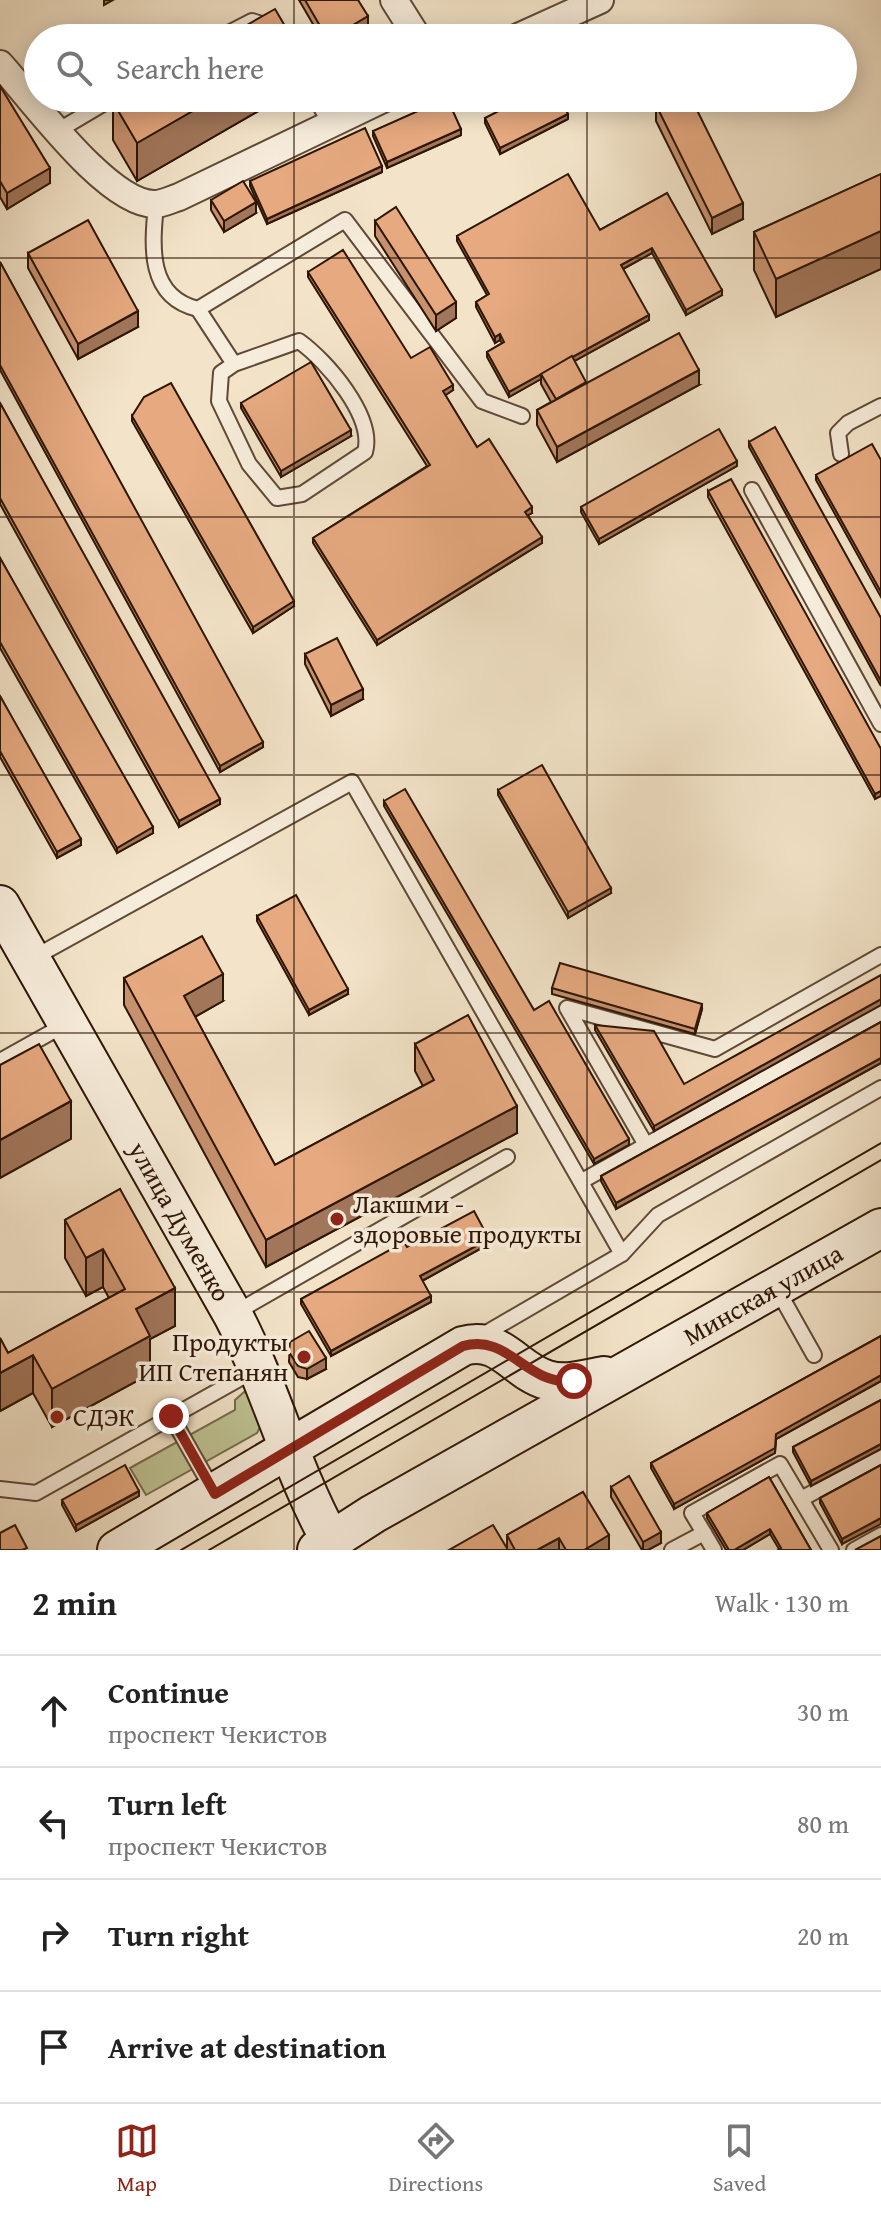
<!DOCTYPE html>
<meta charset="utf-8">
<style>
:root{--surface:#fff;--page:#f6f6f6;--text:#222;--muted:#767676;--line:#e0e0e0;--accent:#8f2418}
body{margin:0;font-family:"Gentium Book Plus",serif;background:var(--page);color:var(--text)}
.stop{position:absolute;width:24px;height:24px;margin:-18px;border:6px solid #8f2418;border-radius:50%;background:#fff}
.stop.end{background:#8f2418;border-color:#fff;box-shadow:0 2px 8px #0008}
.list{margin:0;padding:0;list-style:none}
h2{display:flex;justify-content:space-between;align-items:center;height:104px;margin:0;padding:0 32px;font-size:34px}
h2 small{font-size:26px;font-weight:400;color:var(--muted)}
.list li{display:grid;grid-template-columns:52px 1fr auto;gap:24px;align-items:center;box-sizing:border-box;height:112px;padding:0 32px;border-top:2px solid var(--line)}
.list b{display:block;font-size:30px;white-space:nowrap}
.list p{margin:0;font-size:26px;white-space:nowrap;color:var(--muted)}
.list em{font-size:26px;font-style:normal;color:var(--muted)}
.icon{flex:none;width:44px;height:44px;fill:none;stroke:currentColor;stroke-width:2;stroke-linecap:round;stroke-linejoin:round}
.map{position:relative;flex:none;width:881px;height:1550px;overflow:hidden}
.search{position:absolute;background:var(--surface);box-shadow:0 4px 20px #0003;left:24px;right:24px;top:24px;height:88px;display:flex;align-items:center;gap:20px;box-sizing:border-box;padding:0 28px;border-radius:44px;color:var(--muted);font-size:30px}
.sheet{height:552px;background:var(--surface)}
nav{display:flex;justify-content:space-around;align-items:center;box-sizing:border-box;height:112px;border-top:2px solid var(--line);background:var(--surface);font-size:22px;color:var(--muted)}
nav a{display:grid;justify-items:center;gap:4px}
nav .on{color:var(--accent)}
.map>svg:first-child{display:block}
</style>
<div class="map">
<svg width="881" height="1550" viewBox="0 0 881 1550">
<rect width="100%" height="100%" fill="#f3e4c9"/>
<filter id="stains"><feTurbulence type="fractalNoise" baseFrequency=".0025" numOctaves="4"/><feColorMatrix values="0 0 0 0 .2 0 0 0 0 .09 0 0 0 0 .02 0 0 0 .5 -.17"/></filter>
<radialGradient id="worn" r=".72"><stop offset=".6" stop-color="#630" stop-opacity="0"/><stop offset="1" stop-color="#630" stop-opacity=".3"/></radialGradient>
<polygon fill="#bfc394" stroke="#766c4c" stroke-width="2" points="244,1392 250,1393 262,1424 257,1433 146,1495 130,1468 235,1410 235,1400"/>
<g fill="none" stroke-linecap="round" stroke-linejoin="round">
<g stroke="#5f4936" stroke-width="18">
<g id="lane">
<polyline points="219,38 252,21 274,28 279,38"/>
<polyline points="316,98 330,124"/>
<polyline points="59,130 113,98"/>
<path d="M156 204C152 246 147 297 198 309L345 220 482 401 522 416"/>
<path d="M198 309 234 364 299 341C327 361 375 417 365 452L302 494 277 498 249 464 219 401 221 373 234 364"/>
<polyline points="841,454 838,433 848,423 881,406"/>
<polyline points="752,490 881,724"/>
<polyline points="33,958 352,782 622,1254"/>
<polyline points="0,1061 66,1024"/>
<polyline points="646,1145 567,1008 715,1049 881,955"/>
<polyline points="582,1181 881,1013"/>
<polyline points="777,1289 814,1355"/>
<polyline points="233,1314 507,1157"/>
<polyline points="481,1336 622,1254 658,1215 881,1088"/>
<polyline points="171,1416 214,1492"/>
<polyline points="0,1489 36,1493 255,1370"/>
<polyline points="801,1499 881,1456"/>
<polyline points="704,1533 714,1550"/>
<polyline points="672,1550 704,1533 692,1513 780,1464 831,1550"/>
<polyline points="854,1550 881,1535"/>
</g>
</g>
<g stroke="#5f4936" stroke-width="30">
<g id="street">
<polyline points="394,0 418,38"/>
<polyline points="516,38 600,0"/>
<path d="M0 64C32 99 108 205 155 204 163 204 172 199 179 197L385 98"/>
</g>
</g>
<g stroke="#2e1505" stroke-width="42">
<g id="secondary">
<path id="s1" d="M0 905 233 1315C271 1388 291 1469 331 1541"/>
<path d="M117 1550 463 1346C501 1335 515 1371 547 1380 565 1386 586 1379 604 1376"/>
<path id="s2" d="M317 1550 373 1514 881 1228"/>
</g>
</g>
<use href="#lane" stroke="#f7eddc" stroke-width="14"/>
<use href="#street" stroke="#f7eddc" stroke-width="26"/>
<use href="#secondary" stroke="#f7eddc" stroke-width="38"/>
<g stroke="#2e1505" stroke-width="2">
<polyline points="181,1550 881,1143"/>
<polyline points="209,1550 881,1160"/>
</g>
</g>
<g fill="#c6916e" stroke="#2e1505" stroke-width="2">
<polygon points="299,0 358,0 368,27 349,38 321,38"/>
<polygon points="0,86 50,183 7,209 0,197"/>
<polygon points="281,98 137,181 113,140 113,102"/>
<polygon points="656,105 743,219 712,234 656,121"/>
<polygon points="485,118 568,119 500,154 485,123"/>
<polygon points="373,131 461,135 387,168 373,136"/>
<polygon points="382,172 267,224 250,186 250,181"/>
<polygon points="881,174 881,269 776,317 754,270 754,232"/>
<polygon points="667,193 722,295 686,315 652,253 623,269 649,320 574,361 586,383 699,385 557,462 537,425 537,410 551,402 541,384 541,379 509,397 487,357 487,352 502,343 500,340 495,343 476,307 476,302 487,295 457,241 457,236 600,230"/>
<polygon points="211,200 256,213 224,232 211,210"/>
<polygon points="375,221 456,318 436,331 375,236"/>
<polygon points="28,253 138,327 78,359 28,268"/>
<polygon points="0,262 263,747 220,772 0,370"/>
<polygon points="308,272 411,358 453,390 445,395 477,447 532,513 528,515 542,543 377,645 313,543 313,538 427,466 308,277"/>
<polygon points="0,403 220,804 179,827 0,504"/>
<polygon points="241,403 351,436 281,477 241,408"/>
<polygon points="132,416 294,606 253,633 132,421"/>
<polygon points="749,442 881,618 881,686 749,447"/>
<polygon points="881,460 881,597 816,480 816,475"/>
<polygon points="737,466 599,544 581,512 581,507"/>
<polygon points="708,491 881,749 881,796 875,799 708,497"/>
<polygon points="0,558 153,833 117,853 0,648"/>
<polygon points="305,654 363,699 331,716 305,664"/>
<polygon points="0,696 81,845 57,858 0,757"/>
<polygon points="498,790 611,893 568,918 498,795"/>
<polygon points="384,801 534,1010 629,1145 594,1164 384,806"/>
<polygon points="257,916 348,994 309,1015 257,921"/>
<polygon points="124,978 223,1001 195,1017 275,1165 423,1086 415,1071 415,1044 517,1133 266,1267 124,1005"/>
<polygon points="552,988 702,1009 695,1034 552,994"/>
<polygon points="881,1022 881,1063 616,1209 601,1181 601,1176"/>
<polygon points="595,1025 684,1084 654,1131 595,1030"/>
<polygon points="120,1189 175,1326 150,1339 150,1374 52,1427 33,1393 0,1411 0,1338 8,1353 109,1298 103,1287 86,1296 65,1258 65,1220"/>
<polygon points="489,1244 422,1281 431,1302 331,1356 301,1304 301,1299 407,1247"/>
<polygon points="881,1336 881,1381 776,1439 775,1453 674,1509 651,1468 651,1463"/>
<polygon points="290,1342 326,1369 307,1379 298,1377 289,1362"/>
<polygon points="881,1400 811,1486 793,1452 793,1447"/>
<polygon points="881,1465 842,1544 820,1503 820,1498"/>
<polygon points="769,1477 811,1550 779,1549 770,1534 743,1550 726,1550 707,1518 707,1513"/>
<polygon points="611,1487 661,1543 648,1550 642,1550 611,1497"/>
<polygon points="583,1492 609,1550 449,1550 507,1548 507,1535"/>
<polygon points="139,1496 76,1531 62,1505 62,1500"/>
</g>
<g fill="#a1765a" stroke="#2e1505" stroke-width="2">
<polygon points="104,0 113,0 104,5"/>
<polygon points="368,16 368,27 349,38 331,38"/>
<polygon points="215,98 281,98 137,181 137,143"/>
<polygon points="568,114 568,119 500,154 500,148"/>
<polygon points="461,129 461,135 387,168 387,162"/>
<polygon points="382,166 382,172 267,224 267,219"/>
<polygon points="50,168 50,183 7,209 7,193"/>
<polygon points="256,202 256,213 224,232 224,221"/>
<polygon points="743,203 743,219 712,234 712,218"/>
<polygon points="881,231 881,269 776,317 776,279"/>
<polygon points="652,248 652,253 621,270 621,265"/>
<polygon points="722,290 722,295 686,315 686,310"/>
<polygon points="456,302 456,318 436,331 436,315"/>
<polygon points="138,311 138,327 78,359 78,344"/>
<polygon points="649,315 649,320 544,378 541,374"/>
<polygon points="500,334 500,340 495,343 495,337"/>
<polygon points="699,370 699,385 557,462 557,447"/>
<polygon points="541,374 541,379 509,397 509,392"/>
<polygon points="453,385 453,390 443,397 443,391"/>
<polygon points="351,430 351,436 281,477 281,471"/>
<polygon points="737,461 737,466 599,544 599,539"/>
<polygon points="532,507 532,513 525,517 525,512"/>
<polygon points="542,537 542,543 377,645 377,640"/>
<polygon points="294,601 294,606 253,633 253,627"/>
<polygon points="363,689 363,699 331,716 331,705"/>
<polygon points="263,742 263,747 220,772 220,766"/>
<polygon points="881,791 881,796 875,799 875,794"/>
<polygon points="220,799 220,804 179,827 179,821"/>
<polygon points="153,827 153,833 117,853 117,848"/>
<polygon points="81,839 81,845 57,858 57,852"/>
<polygon points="611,888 611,893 568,918 568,912"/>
<polygon points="223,974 223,1001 184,1023 184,996"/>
<polygon points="348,989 348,994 309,1015 309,1010"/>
<polygon points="881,999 881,1005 654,1131 654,1126"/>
<polygon points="702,1004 702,1009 695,1034 695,1029"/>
<polygon points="881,1058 881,1063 616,1209 616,1203"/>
<polygon points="71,1101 71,1139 0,1178 0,1140"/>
<polygon points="517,1106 517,1133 266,1267 266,1240"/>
<polygon points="629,1139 629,1145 594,1164 594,1159"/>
<polygon points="489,1239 489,1244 420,1282 420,1276"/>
<polygon points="103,1249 103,1287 86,1296 86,1258"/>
<polygon points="175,1288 175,1326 150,1339 150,1374 52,1427 52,1389 136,1309"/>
<polygon points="431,1296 431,1302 331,1356 331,1351"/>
<polygon points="33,1355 33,1393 0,1411 0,1373"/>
<polygon points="326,1358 326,1369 307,1379 307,1369"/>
<polygon points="881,1375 881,1381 776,1439 775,1453 674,1509 674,1504 776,1434"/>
<polygon points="881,1444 881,1449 811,1486 811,1481"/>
<polygon points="139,1491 139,1496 76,1531 76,1525"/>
<polygon points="881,1518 881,1524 842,1544 842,1539"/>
<polygon points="770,1529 770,1534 743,1550 734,1550"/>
<polygon points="661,1532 661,1543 648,1550 643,1550 643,1542"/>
<polygon points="609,1535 609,1550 584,1550"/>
<polygon points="559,1538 559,1550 537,1550"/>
</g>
<g fill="#e6a980" stroke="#2e1505" stroke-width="2">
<polygon points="305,0 358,0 368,16 331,38 327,38"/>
<polygon points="275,9 292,38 224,38"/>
<polygon points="0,86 50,168 7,193 0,181"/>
<polygon points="120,98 215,98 137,143 113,102"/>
<polygon points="447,98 461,129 387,162 373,131"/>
<polygon points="524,98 560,98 568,114 500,148 485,118"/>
<polygon points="670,98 691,98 743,203 712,218 656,105"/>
<polygon points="365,128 382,166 267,219 250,181"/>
<polygon points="568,174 600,230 667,193 722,290 686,310 652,248 621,265 649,315 509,392 487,352 504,342 500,334 495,337 476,302 489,294 457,236"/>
<polygon points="881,174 881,231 776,279 754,232"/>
<polygon points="243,181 256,202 224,221 211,200"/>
<polygon points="396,207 456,302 436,315 375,221"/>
<polygon points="88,220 138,311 78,344 28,253"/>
<polygon points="343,250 411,358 430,347 453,385 443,391 477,447 489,439 532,507 525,512 542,537 377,640 313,538 430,465 308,272"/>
<polygon points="0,262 263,742 220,766 0,365"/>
<polygon points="679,333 699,370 557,447 537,410"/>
<polygon points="572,356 586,382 556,399 541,374"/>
<polygon points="311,362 351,430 281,471 241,403"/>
<polygon points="171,383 294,601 253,627 132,416 144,397"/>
<polygon points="0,403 220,799 179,821 0,498"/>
<polygon points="775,427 881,618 881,681 749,442"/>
<polygon points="719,429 737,461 599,539 581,507"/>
<polygon points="872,444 881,460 881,592 816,475"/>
<polygon points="731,479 881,749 881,791 875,794 708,491"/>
<polygon points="0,558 153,827 117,848 0,642"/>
<polygon points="337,638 363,689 331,705 305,654"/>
<polygon points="0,696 81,839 57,852 0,751"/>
<polygon points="542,765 611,888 568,912 498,790"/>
<polygon points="405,789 534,1010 549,1001 629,1139 594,1159 384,801"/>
<polygon points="296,895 348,989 309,1010 257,916"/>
<polygon points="202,936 223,974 184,996 275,1165 434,1080 415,1044 468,1015 517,1106 266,1240 124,978"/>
<polygon points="560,963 702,1004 695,1029 552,988"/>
<polygon points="881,975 881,999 654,1126 595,1025 654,1031 684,1084"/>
<polygon points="881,1022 881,1058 616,1203 601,1176"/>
<polygon points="39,1044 71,1101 0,1140 0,1065"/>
<polygon points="120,1189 175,1288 136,1309 150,1336 52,1389 33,1355 0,1373 0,1338 8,1353 125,1289 103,1249 86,1258 65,1220"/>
<polygon points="474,1211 489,1239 420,1276 431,1296 331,1351 301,1299 404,1242 407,1247"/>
<polygon points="309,1331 326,1358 307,1369 298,1366 289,1352 290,1342"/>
<polygon points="881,1336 881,1375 776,1434 775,1448 674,1504 651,1463"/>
<polygon points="881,1400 881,1444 811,1481 793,1447"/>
<polygon points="125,1465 139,1491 76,1525 62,1500"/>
<polygon points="881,1465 881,1518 842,1539 820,1498"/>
<polygon points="629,1476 661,1532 643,1542 611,1487"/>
<polygon points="769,1477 811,1550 778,1550 781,1548 770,1529 734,1550 729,1550 707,1513"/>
<polygon points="583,1492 609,1535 584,1550 566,1550 559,1538 537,1550 515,1550 507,1535"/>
<polygon points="15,1525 27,1548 22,1550 0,1550 0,1533"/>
<polygon points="493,1525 508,1550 449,1550"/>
<polygon points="881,1536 881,1550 855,1550"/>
</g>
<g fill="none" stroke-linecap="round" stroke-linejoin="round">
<path stroke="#8f2418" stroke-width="10" d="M171 1416 215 1494 463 1346C509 1333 526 1386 574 1381"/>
</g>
<path fill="none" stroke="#2e1505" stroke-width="2" stroke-opacity="0.55" d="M294 0V38M587 0V38M294 98V1550M587 98V1550M0 258H881M0 517H881M0 775H881M0 1033H881M0 1292H881"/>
<g fill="#8f2418" stroke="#f7eddc" stroke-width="3">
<circle cx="337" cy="1219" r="8"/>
<circle cx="304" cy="1357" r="8"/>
<circle cx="57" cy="1417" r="8"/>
</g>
<g text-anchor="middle" stroke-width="7" stroke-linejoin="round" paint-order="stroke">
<g font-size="26" fill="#2e1505" stroke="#f7eddc" text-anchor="start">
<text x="353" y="1213">Лакшми -<tspan x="353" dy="30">здоровые продукты</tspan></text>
<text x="288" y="1351" text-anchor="end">Продукты<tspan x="288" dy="30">ИП Степанян</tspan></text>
<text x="73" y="1426">СДЭК</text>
</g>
<g font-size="26" fill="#2e1505" stroke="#f7eddc">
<text dy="9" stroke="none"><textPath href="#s1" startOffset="364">улица Думенко</textPath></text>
<text dy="9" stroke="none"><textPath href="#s2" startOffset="514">Минская улица</textPath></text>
</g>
</g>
<rect width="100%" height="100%" filter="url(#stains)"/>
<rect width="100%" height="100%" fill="url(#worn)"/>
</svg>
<div class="stop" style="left:574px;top:1381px"></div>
<div class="stop end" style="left:171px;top:1416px"></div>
<div class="search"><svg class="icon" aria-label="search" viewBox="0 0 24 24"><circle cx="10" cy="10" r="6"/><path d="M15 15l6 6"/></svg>Search here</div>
</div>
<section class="sheet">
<h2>2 min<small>Walk · 130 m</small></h2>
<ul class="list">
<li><svg class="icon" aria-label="ahead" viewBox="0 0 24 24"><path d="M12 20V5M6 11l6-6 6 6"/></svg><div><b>Continue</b><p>проспект Чекистов</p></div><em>30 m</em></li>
<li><svg class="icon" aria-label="left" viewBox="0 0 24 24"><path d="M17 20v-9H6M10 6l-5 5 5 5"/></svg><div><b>Turn left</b><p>проспект Чекистов</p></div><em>80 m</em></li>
<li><svg class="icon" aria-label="right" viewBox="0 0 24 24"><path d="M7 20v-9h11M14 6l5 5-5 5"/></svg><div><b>Turn right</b></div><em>20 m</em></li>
<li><svg class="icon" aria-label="arrive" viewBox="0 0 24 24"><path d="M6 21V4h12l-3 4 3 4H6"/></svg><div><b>Arrive at destination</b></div></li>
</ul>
</section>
<nav>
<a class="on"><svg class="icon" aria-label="map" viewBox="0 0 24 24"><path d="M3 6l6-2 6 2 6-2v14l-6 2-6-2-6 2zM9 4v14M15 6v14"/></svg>Map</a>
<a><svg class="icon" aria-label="directions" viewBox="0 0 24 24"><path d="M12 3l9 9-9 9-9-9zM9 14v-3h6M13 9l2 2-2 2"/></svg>Directions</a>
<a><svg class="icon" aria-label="saved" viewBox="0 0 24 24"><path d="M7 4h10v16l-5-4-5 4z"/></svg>Saved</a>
</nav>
